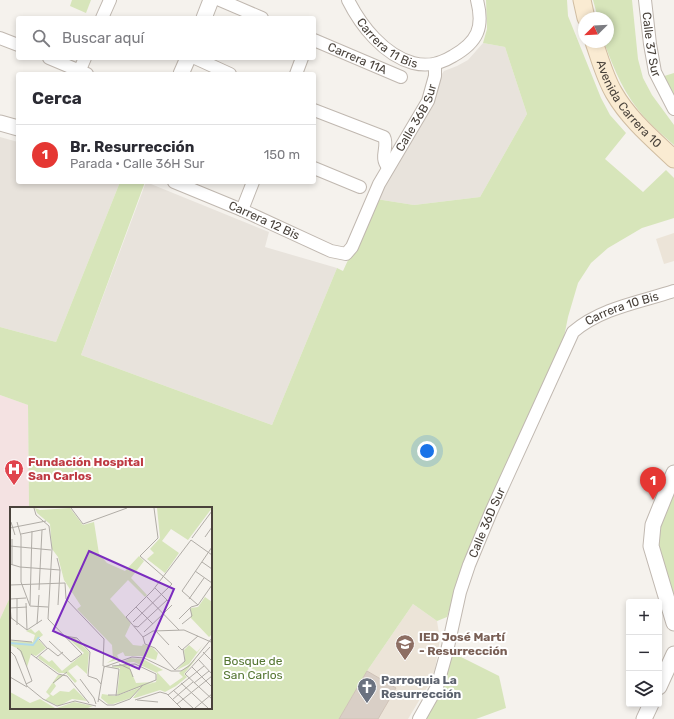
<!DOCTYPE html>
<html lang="es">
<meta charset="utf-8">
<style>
:root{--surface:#fff;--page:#f7f7f7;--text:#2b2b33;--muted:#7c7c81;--line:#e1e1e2;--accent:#e53733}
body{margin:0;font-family:Rubik,sans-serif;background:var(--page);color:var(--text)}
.controls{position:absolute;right:12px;bottom:12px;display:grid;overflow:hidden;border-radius:4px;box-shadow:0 2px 6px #0003}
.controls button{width:36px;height:36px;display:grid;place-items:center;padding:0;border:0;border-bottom:1px solid var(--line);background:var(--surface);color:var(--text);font:20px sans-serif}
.compass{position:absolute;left:578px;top:12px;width:36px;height:36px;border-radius:50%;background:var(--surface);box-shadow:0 2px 6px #0003;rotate:246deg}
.you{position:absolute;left:427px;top:451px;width:14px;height:14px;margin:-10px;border:3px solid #fff;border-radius:50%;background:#1a73e8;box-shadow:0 0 0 6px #1a73e833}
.badge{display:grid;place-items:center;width:26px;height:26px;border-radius:50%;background:var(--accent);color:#fff;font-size:13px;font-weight:700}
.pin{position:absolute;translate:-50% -33px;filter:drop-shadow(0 1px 2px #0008)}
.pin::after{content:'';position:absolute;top:21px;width:14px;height:12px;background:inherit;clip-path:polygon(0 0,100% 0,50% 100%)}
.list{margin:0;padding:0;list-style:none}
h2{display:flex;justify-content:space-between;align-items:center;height:52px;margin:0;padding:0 16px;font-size:17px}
h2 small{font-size:13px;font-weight:400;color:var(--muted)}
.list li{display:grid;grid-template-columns:26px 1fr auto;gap:12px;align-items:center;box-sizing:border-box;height:60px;padding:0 16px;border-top:1px solid var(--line)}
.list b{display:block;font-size:15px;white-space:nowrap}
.list p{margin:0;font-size:13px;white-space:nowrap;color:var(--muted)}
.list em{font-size:13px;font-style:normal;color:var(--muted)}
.icon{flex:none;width:22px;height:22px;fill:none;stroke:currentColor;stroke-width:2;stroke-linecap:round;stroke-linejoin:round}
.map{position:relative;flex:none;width:674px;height:719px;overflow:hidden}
.search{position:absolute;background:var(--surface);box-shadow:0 2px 6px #0003;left:16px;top:16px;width:300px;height:44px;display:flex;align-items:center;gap:10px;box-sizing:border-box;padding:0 14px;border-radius:4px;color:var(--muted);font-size:15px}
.panel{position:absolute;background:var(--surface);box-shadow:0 2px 6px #0003;left:16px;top:72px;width:300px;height:112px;border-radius:4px}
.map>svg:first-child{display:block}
</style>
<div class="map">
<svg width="674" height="719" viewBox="0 0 674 719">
<rect width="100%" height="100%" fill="#f5f2ed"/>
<g fill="#e8e3dc">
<polygon points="483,43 505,47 527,114 480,197 414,205 376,199 439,78 444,71 457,66 468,60"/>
<polygon points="0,137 18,142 18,182 120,182 56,342 0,327"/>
<polygon points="146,182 269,232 265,247 337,268 272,425 81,355"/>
</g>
<g fill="#ece4d8">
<polygon points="674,233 674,261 664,264 656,239"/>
<polygon points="413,604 437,621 440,639 435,669 429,684 408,719 378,719 396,688 367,671"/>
</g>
<polygon fill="#f4e2e2" points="0,395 28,405 29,508 11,508 11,595 0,619"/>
<g fill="#d7e5ba">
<polygon points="72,0 91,0 86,13 70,6"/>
<polygon points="486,0 567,0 568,16 601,98 610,115 626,133 605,159 643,192 666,170 674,178 674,218 642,228 608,248 591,263 578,283 568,317 564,337 463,566 447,617 437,621 413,604 367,671 339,719 0,719 0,619 11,595 11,708 211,708 211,508 29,508 28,405 0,395 0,327 56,342 120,182 145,182 81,355 272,425 337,268 343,271 376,199 414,205 480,197 527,114 505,47 483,43 487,29"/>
<path d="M593 0H632L638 59 643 78 652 95 674 125V145C664 136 653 127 645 118 625 96 614 70 604 42H608V18H598Z"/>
<polygon points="674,73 674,100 661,77"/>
<polygon points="674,493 674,595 659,555 657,535"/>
<polygon points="451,652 499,676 506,708 476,719 426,719 442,691 447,677"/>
</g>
<polygon fill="#d9cfc6" stroke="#d0c3b7" points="367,671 396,688 378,719 339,719"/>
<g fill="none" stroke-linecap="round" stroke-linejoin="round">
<g stroke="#c0b8b0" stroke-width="14">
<g id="minor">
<polyline points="220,0 262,18"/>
<path id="s1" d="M348 0C361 26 384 55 413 63 428 67 440 64 453 56 478 42 484 27 477 0"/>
<path id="s2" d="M645 0 650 44 655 72 674 109"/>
<polyline points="102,18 110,0"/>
<polyline points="0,38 18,45"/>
<path id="s3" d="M314 40 401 77"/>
<polyline points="49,58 87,74"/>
<polyline points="195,58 230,74"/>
<polyline points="78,74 85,58"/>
<polyline points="296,74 302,58"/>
<path d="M314 110 384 137C389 147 379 157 388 167"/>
<polyline points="314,168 360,187"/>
<path id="s4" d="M174 182 242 210 331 251 346 254 352 247 379 184 428 101 435 76V65"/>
<polyline points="242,210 253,182"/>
<path id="s5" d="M419 719 437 687 447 651 460 592 469 565 491 512 573 332C601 308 640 302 674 291"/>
</g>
</g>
<g stroke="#c0b8b0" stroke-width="17">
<g id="tertiary">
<polyline points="204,18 211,0"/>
<polyline points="181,74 188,58"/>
<polyline points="0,123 18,128"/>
<polyline points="674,473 653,525 651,546 674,623"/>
<polyline points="659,687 674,654"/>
<polyline points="644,719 651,704"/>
</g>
</g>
<g stroke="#d0bda1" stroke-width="19">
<g id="secondary">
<polyline points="582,0 586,18"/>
<path id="s6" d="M594 42C600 59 605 78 614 93 629 119 653 139 674 159"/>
</g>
</g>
<use href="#minor" stroke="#fff" stroke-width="12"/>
<use href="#tertiary" stroke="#fff" stroke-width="15"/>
<use href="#secondary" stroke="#faebd2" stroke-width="17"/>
</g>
<defs>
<g id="hospital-pin" transform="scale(1)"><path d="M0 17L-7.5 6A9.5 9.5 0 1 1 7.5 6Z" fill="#e0444e" stroke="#fff"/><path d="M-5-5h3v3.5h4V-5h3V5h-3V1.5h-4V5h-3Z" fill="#fff"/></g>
<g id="school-pin" transform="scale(1)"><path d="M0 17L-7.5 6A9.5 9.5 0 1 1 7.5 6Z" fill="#8d6e63" stroke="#fff"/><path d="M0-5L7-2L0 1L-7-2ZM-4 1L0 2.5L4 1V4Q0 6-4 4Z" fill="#fff"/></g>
<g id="church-pin" transform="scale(1)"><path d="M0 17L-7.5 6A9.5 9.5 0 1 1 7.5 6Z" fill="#6b7280" stroke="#fff"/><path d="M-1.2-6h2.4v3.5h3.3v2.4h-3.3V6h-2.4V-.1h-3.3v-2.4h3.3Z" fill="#fff"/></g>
</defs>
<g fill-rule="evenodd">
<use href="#hospital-pin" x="14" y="469"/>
<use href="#school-pin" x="405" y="644"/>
<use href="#church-pin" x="367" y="687"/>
</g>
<g text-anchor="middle" stroke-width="4" stroke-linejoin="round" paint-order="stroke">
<g font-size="12" fill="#49423b" stroke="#fff">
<text dy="4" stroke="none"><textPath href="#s1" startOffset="60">Carrera 11 Bis</textPath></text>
<text dy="4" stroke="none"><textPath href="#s2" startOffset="45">Calle 37 Sur</textPath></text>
<text dy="4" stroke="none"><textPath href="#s3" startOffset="47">Carrera 11A</textPath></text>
<text dy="4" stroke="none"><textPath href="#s6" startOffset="72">Avenida Carrera 10</textPath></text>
<text dy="4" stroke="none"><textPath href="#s4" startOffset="341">Calle 36B Sur</textPath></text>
<text dy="4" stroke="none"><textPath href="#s4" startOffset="98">Carrera 12 Bis</textPath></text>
<text dy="4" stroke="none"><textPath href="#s5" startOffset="473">Carrera 10 Bis</textPath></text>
<text dy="4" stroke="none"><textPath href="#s5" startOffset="209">Calle 36D Sur</textPath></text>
</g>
<g font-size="12" font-weight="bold" fill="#be3a42" stroke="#fff" text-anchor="start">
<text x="28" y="466">Fundación Hospital<tspan x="28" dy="14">San Carlos</tspan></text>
</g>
<g font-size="12" font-weight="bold" fill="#785e54" stroke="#fff" text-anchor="start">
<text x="419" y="641">IED José Martí<tspan x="419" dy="14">- Resurrección</tspan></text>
</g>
<g font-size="12" fill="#557633" stroke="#fff">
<text x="253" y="665">Bosque de<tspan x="253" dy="14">San Carlos</tspan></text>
</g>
<g font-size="12" font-weight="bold" fill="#5b616d" stroke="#fff" text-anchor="start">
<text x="381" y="684">Parroquia La<tspan x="381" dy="14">Resurrección</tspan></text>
</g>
</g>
<g transform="translate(10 507)">
<rect width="202" height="202" fill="#f5f2ed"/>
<path d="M25 1 30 3 60 1 73 18 84 15 89 47 97 56 115 64 129 49 134 54 121 71 137 88 135 90 118 73 100 92 121 116 115 129 123 138 132 139 133 137 143 141 148 146 146 153 132 149H115L113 145 107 148 109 152 97 156 103 152 102 138 67 102 71 99 54 73 48 50 42 42 40 17 27 6ZM147 1H202L178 33 161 22 152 34 169 46 155 66 137 52 144 46 140 42 150 31ZM195 90 202 95V127L199 130 181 111V101L188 100ZM21 122 25 126 29 123 33 128 28 132 36 141 26 149 21 147 17 160 9 142 0 138V134L23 135 25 128 16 124ZM57 130 65 131 79 145 77 167 67 158 58 164 67 174 65 176 56 166H49L28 151 30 148 39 155 42 153 52 164 74 146ZM179 138 187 145 193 138 179 157 167 163 175 154 174 143ZM120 151 133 152 153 163 147 165 160 179 173 170 169 166 186 152 174 167 177 170 166 179 155 185 150 183 125 191H123L132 179 146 175 147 166 124 155 111 156ZM120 156V162L126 176 144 175 107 188 110 161 101 160ZM48 168H54L44 176 46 179 40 187 43 189 50 184 59 185 64 181 77 194 62 192 49 199 35 193 40 189 36 185ZM131 180 121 191 103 197H98L91 191 92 187 106 189ZM0 185 20 196 30 192 45 201H0ZM64 195 83 199 78 201H47Z" fill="#d7e5ba"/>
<path fill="none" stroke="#b0daeb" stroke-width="2" d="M0 136 23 138 29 130"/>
<path fill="none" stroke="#b0aca6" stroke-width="1" d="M24 1 26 8 39 19 42 42 38 112 72 147 61 155 39 134M61 1 73 17 117 1M1 15 5 28M7 15 11 29V75L20 99M0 21 36 14M11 27 36 22M195 30 202 20M182 31 202 4M2 32V58M0 39 41 43M47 51 50 63 48 98M192 55 202 62M0 57 10 60 50 63M185 64 202 76M0 78 55 76 56 92 94 132 93 159 109 162 106 189M145 81 159 95M29 83 32 23M137 90 169 123M7 91V118M0 92 16 91M179 92 194 71M16 96 17 123M0 98 1 111M20 98 22 24M188 98 172 84 202 40M188 98 202 78M20 99 38 100M126 100 143 117M0 101 17 100M153 107 162 98M0 110 17 123M169 112 181 100 188 98M123 115 162 77 130 49 148 31 144 1M27 117 29 88M172 117 182 109 180 101M124 119 128 120 157 93M17 123 32 113M145 123 159 138M134 125 153 107M55 129 67 131 80 145 78 169 87 172 91 177M133 130 143 124 174 123 201 135M29 132 37 141M0 133 22 135M168 139 172 143 188 129M200 140 175 167 202 192M7 141 11 144 22 174 16 177M173 142 175 154 165 163 145 141 135 137 133 130 116 110 143 83 181 33 202 48M0 144 5 149 17 179 33 192 47 199 65 194 86 199M193 145 202 154M21 147 48 167 57 169 79 196M26 151 38 141 48 149 53 145M188 152 202 167M109 157 120 162 123 170M182 160 202 180M0 170 17 180M70 172 84 191 86 197M43 176 57 165M171 176 198 201M184 176 199 164M163 183 183 201M98 188H108L146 173V167L125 157 102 159M158 188 194 159M89 192 97 198H104L120 192 133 178M125 193 150 185 157 187 171 201M127 193 148 195M162 193 183 175M88 195 94 160 122 150 134 151 161 164H171L179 159 202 131M167 197 202 169M185 201 202 187"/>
<path fill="#7b2cbf" fill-opacity="0.15" stroke="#7b2cbf" stroke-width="2" d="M79 44 164 82 129 162 43 124Z"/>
<rect width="202" height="202" fill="none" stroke="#49423b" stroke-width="2"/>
</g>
</svg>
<div class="controls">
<button>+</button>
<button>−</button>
<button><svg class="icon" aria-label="layers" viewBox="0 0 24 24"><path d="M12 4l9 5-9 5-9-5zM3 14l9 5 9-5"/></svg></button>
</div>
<svg class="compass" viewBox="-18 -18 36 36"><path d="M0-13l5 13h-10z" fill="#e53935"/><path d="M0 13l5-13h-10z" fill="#7c7c81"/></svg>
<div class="you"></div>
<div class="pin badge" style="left:653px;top:500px">1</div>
<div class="search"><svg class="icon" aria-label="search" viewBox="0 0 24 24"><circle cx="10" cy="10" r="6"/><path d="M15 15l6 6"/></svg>Buscar aquí</div>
<section class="panel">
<h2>Cerca<small></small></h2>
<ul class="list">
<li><span class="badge">1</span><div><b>Br. Resurrección</b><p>Parada · Calle 36H Sur</p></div><em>150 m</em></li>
</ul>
</section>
</div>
